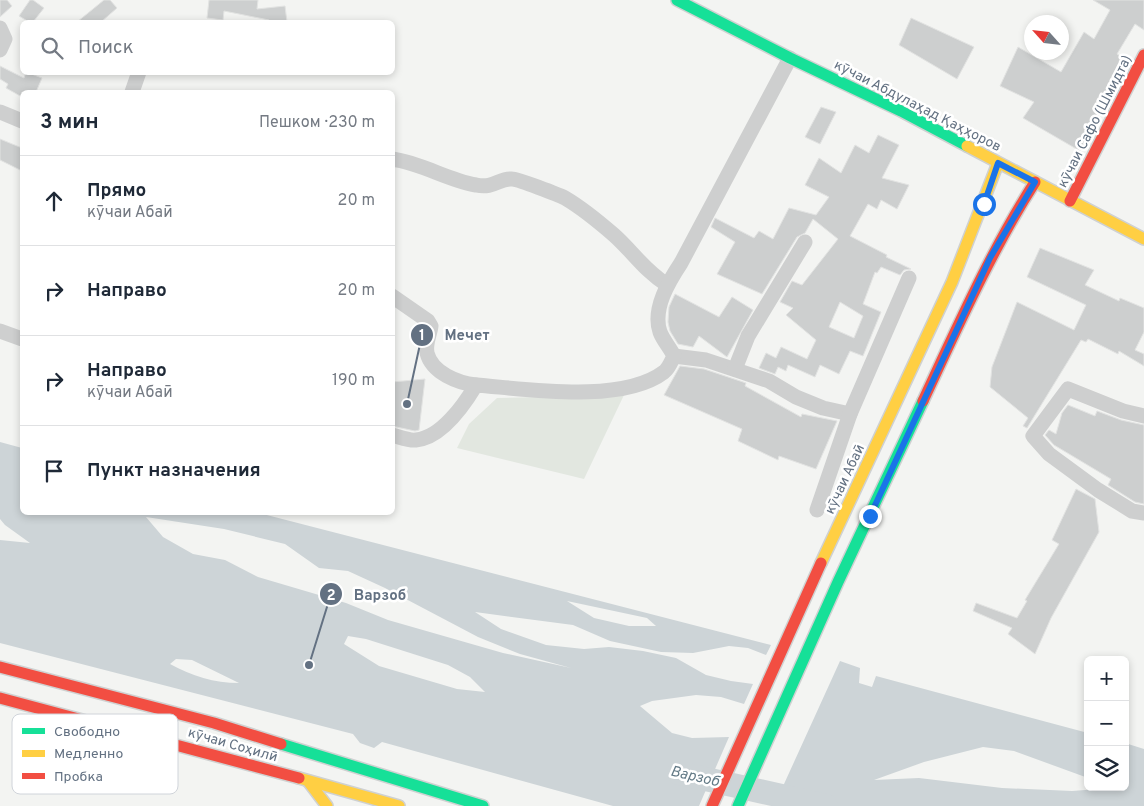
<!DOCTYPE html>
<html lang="ru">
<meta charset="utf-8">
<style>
:root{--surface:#fff;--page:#f6f6f7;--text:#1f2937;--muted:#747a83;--line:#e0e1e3}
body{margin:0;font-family:Overpass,sans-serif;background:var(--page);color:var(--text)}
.controls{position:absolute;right:15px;bottom:15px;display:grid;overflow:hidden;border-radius:8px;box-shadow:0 2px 8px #0003}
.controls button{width:45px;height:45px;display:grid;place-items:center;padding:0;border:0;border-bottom:1px solid var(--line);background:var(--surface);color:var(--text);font:25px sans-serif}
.compass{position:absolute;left:1024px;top:15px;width:45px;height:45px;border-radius:50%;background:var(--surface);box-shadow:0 2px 8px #0003;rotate:297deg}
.stop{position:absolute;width:15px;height:15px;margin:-11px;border:4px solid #1a73e8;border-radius:50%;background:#fff}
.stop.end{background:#1a73e8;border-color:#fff;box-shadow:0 1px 5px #0008}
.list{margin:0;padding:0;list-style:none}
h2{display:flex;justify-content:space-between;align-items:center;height:65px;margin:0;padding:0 20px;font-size:21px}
h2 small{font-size:16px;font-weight:400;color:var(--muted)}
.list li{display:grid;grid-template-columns:32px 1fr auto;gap:15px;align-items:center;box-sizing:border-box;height:90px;padding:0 20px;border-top:1px solid var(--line)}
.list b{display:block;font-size:19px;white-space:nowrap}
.list p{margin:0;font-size:16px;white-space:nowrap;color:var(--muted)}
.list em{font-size:16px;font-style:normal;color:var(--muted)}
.icon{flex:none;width:28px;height:28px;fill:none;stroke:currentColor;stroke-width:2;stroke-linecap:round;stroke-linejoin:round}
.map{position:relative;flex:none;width:1144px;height:806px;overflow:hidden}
.search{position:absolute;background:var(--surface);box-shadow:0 2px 8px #0003;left:20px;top:20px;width:375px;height:55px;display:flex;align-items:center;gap:12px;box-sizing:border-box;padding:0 18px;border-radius:8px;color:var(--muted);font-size:19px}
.panel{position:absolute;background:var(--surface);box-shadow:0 2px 8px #0003;left:20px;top:90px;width:375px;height:425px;border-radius:8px}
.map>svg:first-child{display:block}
</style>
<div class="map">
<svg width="1144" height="806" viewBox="0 0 1144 806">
<rect width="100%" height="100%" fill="#f3f4f2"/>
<polygon fill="#e2e7e0" points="624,395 584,479 457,448 469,424 497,398"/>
<g fill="#cdd4d7" fill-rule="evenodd">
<path d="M0 442 22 448V512L259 513 771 645 766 655 748 648 729 646 693 653 661 652 610 641 573 625 475 612 501 629 546 645 584 649 609 647 643 651 676 658 706 675 731 681 753 684 744 704 721 697 696 695 652 701 640 706 672 733 692 738 729 737 699 806H613L382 742 374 748 360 743 353 734 0 643V540L30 543 5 525 0 519ZM146 517 224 529 285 544 319 568 348 571 385 588 478 637 520 654 571 668 503 653 388 620 346 603 258 577 225 560 193 554 163 537ZM567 601 647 618 656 626H629L594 618ZM348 636 366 639 448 665 470 677 485 692 457 689 379 666 344 644ZM176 659 192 660 239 683C214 683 192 676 170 664Z"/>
<polygon points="840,661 860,668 859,683 872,687 876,676 1088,733 1088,778 1014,751 983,747 924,762 874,780 919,778 1002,788 1072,791 1125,787 1125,743 1144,749 1144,806 774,806"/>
</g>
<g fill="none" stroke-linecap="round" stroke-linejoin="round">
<polyline stroke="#cdd4d7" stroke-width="24" points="679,773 826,806"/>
</g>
<g fill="#cdcfcf" stroke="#e2e3e2" fill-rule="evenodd">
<polygon points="0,0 7,0 12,6 0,17"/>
<polygon points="30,0 33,0 44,8 33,22 29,22 19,16"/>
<polygon points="104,0 110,0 117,8 101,22 77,22"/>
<polygon points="209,0 258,0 257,9 285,6 287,22 269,22 269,20 224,11 223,20 207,18"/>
<polygon points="1093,0 1144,0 1144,30 1135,24 1117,54 1128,61 1093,130 1080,151 1023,118 1034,102 1000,86 1018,47 1061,72 1084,32 1094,39 1110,10"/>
<polygon points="911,18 974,47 957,79 899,45"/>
<polygon points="0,66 24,78 26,72 42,78 36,92 22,92 22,97 6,88 8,84 0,79"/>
<polygon points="821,107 836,112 820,144 805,137"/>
<path d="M878 135 899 145 882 178 909 185 897 209 881 200 877 209 868 204 850 236 887 255 886 257 911 269 904 270 900 275 881 267 877 273 875 272 863 304 881 312 863 356 850 351 839 374 820 365 815 377 788 365 786 371 778 367 775 374 759 368 766 353 776 358 781 347 807 359 816 340 786 315 793 308 780 302 792 281 802 285 838 239 813 219 805 233 797 237 762 294 717 274 735 242 711 227 715 218 754 238 759 231 773 239 789 208 816 215 829 197 805 185 819 158 841 173 855 145 869 153ZM840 302 863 316 854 338 829 327Z"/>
<polygon points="0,139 22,148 22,171 0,160"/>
<polygon points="1040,248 1094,270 1085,285 1119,301 1120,298 1144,308 1144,332 1135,350 1144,354 1144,366 1119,351 1118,354 1088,339 1086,342 1081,340 1027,428 1023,426 1028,418 990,387 992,367 1017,302 1074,330 1086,305 1027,277"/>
<polygon points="675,294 719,317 732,297 753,310 727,357 699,336 693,347 678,344 670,331 668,322 669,307"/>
<polygon points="680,366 704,369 746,383 745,386 801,417 802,414 837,421 816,469 779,456 778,460 738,441 742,429 664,395"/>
<polygon points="425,379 419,430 415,431 392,426 392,382"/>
<polygon points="1068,405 1095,416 1097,411 1121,420 1144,425 1144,504 1135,502 1108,485 1111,479 1054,445 1045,435 1049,430 1056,434 1062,413"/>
<polygon points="1076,489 1095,499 1099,532 1051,618 1035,654 1008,634 1012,628 973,611 976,603 1017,618 1027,601 1025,600 1059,544 1052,540"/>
</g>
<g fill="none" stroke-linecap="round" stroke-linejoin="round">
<g stroke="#cfd1d1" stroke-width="14">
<g id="fast">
<polyline points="677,0 790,58 901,111 967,146"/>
<polyline points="281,744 483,806"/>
<polyline points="738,806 838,582 923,401"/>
</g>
</g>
<g stroke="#cfd1d1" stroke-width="14">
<g id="slow">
<polyline points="967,146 1144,239"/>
<polyline points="821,563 952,282 998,163"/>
<polyline points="299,778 399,806"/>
<polyline points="308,781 327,806"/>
</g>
</g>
<g stroke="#cfd1d1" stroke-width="14">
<g id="jam">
<polyline points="1070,201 1144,55"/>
<path d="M923 401C958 326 991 251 1035 182"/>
<polyline points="0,667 214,723 281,744"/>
<polyline points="0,698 299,778"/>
<polyline points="712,806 821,563"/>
</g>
</g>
<g stroke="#cecfcf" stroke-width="15">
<polyline points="0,28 5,39 0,50"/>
<polyline points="132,92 139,72"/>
<polyline points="0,112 22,121"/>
<path d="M392 159C422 163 447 180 476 185 494 189 499 178 512 179 518 179 559 195 565 198 582 208 599 222 614 235 632 251 645 271 666 284"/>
<path d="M392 296 428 321 431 326C430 335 425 343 427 353 432 373 458 383 476 385"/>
<polyline points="0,331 22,339"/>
<polyline points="674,356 706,360 769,381 796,397 823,408 850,414"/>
<polyline points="735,369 748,336 805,242"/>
<polyline points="1144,416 1123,411 1068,389 1033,436 1049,454 1098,490 1132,511 1144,513"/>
<path d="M392 435C400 437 409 441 416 440 441 438 464 405 476 385 527 389 622 404 664 372 669 368 671 362 674 356 670 348 663 340 660 332 652 309 669 281 681 263L790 58"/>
<polyline points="817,510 850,414 909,278"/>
</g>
<use href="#fast" stroke="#16e098" stroke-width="11"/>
<use href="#slow" stroke="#ffcf43" stroke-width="11"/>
<use href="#jam" stroke="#f24e42" stroke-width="11"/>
</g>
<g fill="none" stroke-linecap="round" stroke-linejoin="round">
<polyline stroke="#1a73e8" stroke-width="6" points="870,516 990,258 1035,182 998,163 984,204"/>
</g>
<g text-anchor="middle" stroke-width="5" stroke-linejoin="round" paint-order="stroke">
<g font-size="14" fill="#637182" stroke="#fff">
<text transform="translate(918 105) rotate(27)" y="5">кӯчаи Абдулаҳад Қаҳҳоров</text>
<text transform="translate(1094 121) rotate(-63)" y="5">кӯчаи Сафо (Шмидта)</text>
<text transform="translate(844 479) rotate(-65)" y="5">кӯчаи Абаӣ</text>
<text transform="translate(233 744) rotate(16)" y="5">кӯчаи Соҳилӣ</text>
</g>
<g font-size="15" font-style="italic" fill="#637a86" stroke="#fff">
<text transform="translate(695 776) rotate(13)" y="5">Варзоб</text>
</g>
</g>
<rect x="12" y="714" width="166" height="80" rx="8" fill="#fff" stroke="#d0d4da" stroke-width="1"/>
<rect x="22" y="728" width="23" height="6" fill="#16e098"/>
<rect x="22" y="750" width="23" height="7" fill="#ffcf43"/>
<rect x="22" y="773" width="23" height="6" fill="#f24e42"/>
<g font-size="14" fill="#637182">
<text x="54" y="736">Свободно</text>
<text x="54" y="758">Медленно</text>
<text x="54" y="781">Пробка</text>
</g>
<path fill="none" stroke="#637182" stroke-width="2" d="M407 404L422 335M309 665L331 594"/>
<g fill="#637182" stroke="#fff" stroke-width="2">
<circle cx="407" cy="404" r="5"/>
<circle cx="309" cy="665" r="5"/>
<circle cx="422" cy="335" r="12"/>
<circle cx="331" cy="594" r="12"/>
</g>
<g font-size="15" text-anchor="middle" font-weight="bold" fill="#fff">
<text x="422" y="340">1</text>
<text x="331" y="600">2</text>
</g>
<g font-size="15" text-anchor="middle" font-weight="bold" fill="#637182" stroke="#fff" stroke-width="5" stroke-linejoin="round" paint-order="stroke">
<text x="467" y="340">Мечет</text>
<text x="380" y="600">Варзоб</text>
</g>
</svg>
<div class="controls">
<button>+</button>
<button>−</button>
<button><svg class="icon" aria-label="layers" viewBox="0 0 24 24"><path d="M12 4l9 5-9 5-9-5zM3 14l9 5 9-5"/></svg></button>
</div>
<svg class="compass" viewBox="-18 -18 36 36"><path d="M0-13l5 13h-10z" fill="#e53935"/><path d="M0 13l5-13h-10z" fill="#747a83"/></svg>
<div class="stop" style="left:984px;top:204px"></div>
<div class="stop end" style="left:870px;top:516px"></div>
<div class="search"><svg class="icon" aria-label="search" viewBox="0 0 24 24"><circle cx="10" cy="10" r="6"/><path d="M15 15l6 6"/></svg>Поиск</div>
<section class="panel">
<h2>3 мин<small>Пешком · 230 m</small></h2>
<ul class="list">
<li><svg class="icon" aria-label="ahead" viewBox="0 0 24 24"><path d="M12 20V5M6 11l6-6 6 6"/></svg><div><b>Прямо</b><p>кӯчаи Абаӣ</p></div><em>20 m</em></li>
<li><svg class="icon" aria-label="right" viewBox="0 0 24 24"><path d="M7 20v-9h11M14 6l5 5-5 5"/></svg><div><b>Направо</b></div><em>20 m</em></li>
<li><svg class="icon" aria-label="right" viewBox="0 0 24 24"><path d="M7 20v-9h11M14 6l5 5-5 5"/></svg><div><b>Направо</b><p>кӯчаи Абаӣ</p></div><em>190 m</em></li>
<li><svg class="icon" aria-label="arrive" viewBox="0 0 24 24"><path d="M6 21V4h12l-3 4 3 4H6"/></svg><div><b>Пункт назначения</b></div></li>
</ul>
</section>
</div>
